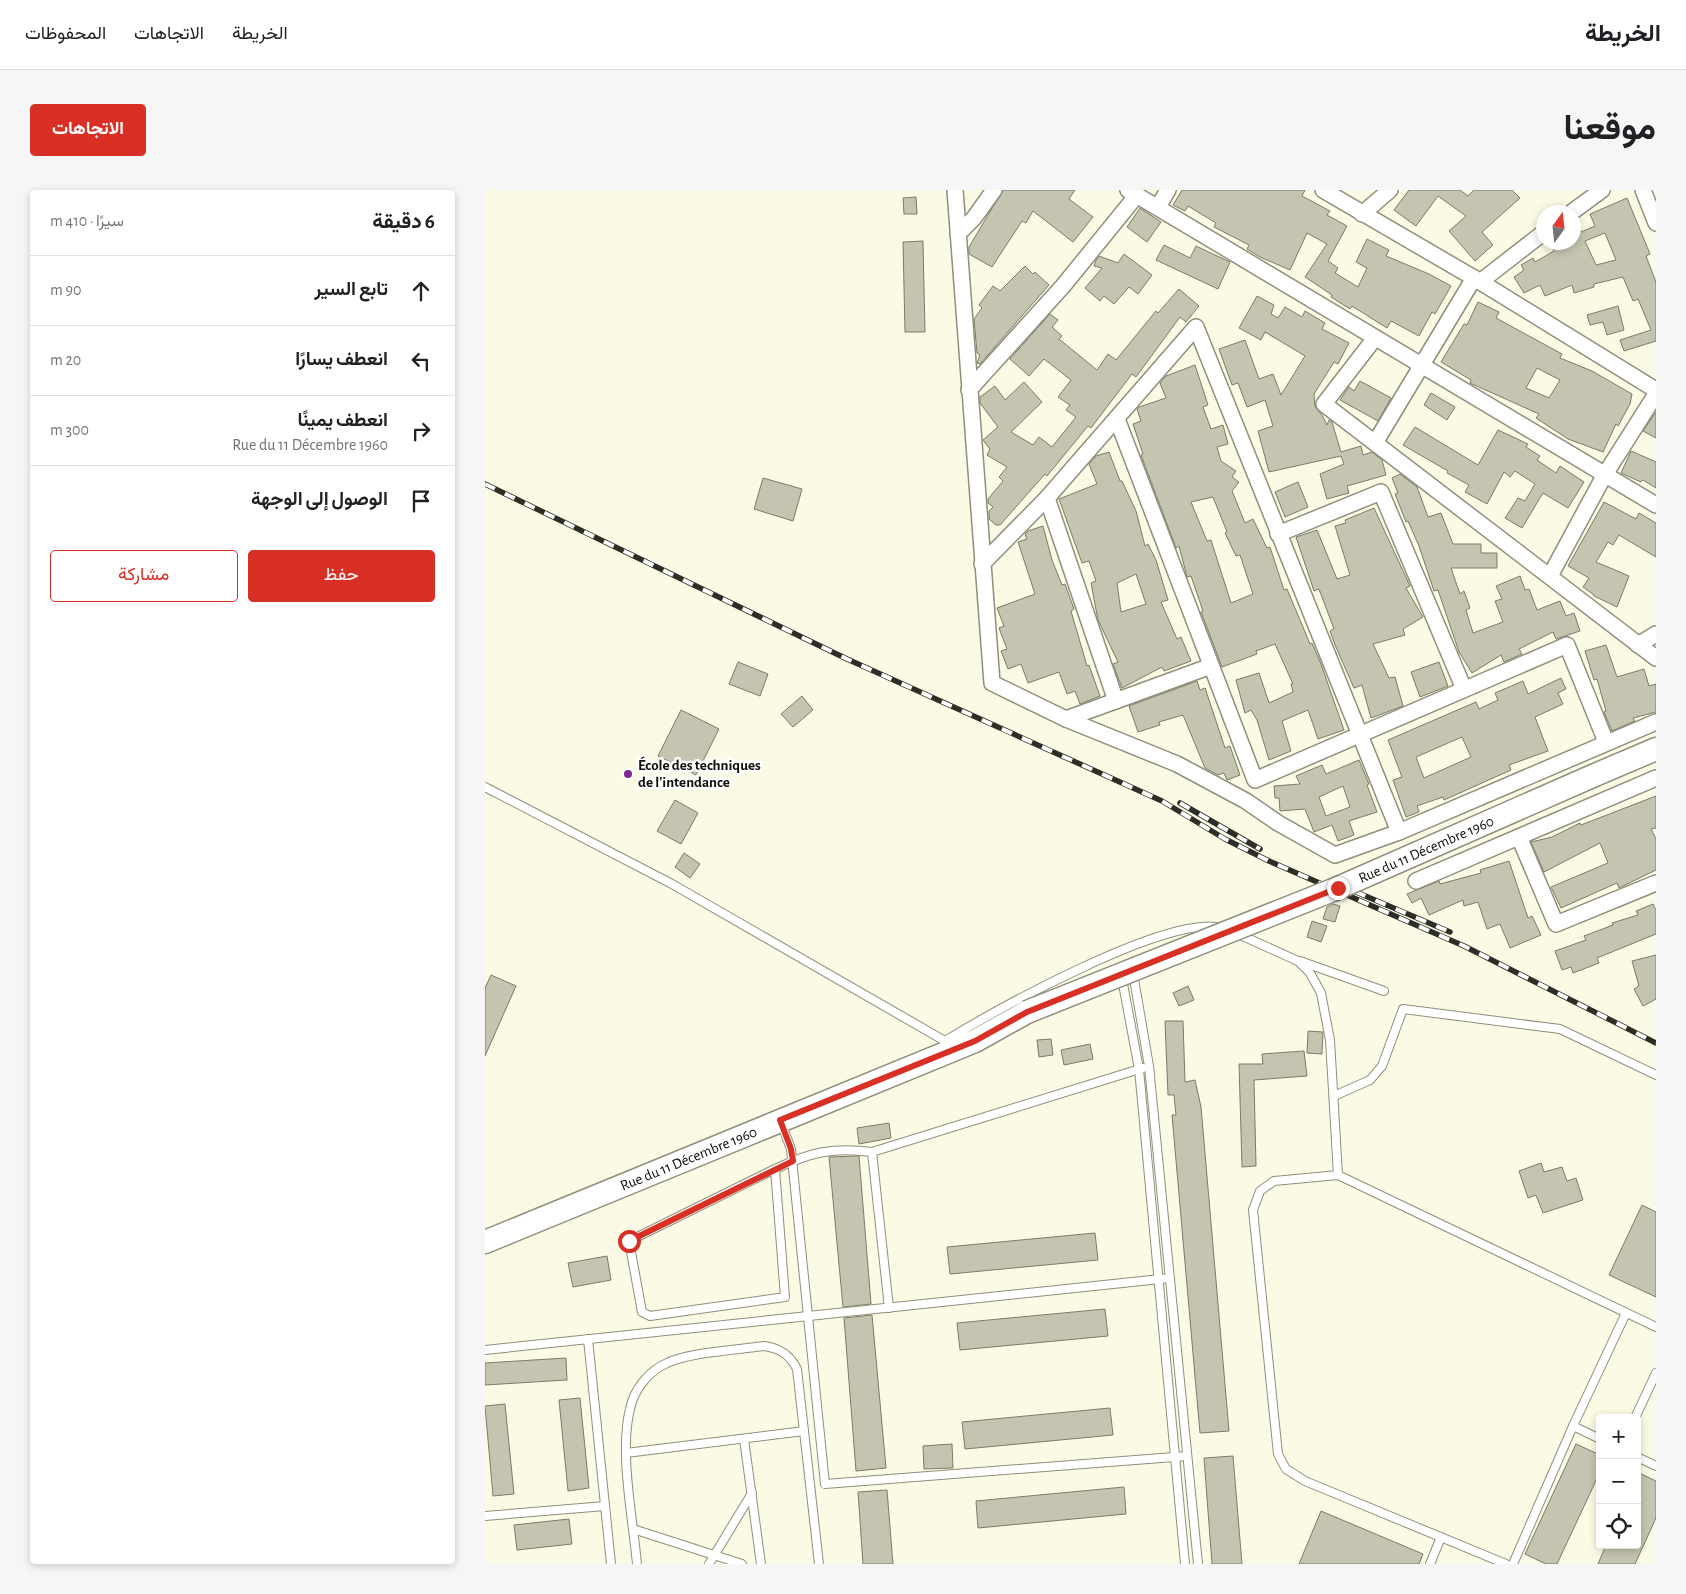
<!DOCTYPE html>
<html lang="ar">
<meta charset="utf-8">
<style>
:root{--surface:#fff;--page:#f6f6f6;--text:#202124;--muted:#757577;--line:#e0e0e0;--accent:#d93025}
body{margin:0;font-family:"Alegreya Sans",Vazirmatn,sans-serif;background:var(--page);color:var(--text);direction:rtl}
.controls{position:absolute;right:15px;bottom:15px;display:grid;overflow:hidden;border-radius:5px;box-shadow:0 2px 8px #0003}
.controls button{width:45px;height:45px;display:grid;place-items:center;padding:0;border:0;border-bottom:1px solid var(--line);background:var(--surface);color:var(--text);font:25px sans-serif}
.compass{position:absolute;left:1051px;top:15px;width:45px;height:45px;border-radius:50%;background:var(--surface);box-shadow:0 2px 8px #0003;rotate:15deg}
.stop{position:absolute;width:15px;height:15px;margin:-11px;border:4px solid #d93025;border-radius:50%;background:#fff}
.stop.end{background:#d93025;border-color:#fff;box-shadow:0 1px 5px #0008}
.list{margin:0;padding:0;list-style:none}
h2{display:flex;justify-content:space-between;align-items:center;height:65px;margin:0;padding:0 20px;font-size:21px}
h2 small{font-size:16px;font-weight:400;color:var(--muted)}
.list li{display:grid;grid-template-columns:32px 1fr auto;gap:15px;align-items:center;box-sizing:border-box;height:70px;padding:0 20px;border-top:1px solid var(--line)}
.list b{display:block;font-size:19px;white-space:nowrap}
.list p{margin:0;font-size:16px;white-space:nowrap;color:var(--muted)}
.list em{font-size:16px;font-style:normal;color:var(--muted)}
.actions{display:flex;gap:10px;padding:15px 20px}
.actions a{flex:1;padding:11px 0;border:1px solid var(--accent);border-radius:5px;text-align:center;font-size:18px;color:var(--accent)}
.actions .main{background:var(--accent);color:#fff}
.icon{flex:none;width:28px;height:28px;fill:none;stroke:currentColor;stroke-width:2;stroke-linecap:round;stroke-linejoin:round}
.map{position:relative;flex:none;width:1171px;height:1374px;overflow:hidden;direction:ltr;border-radius:5px}
header{display:flex;align-items:center;gap:30px;box-sizing:border-box;height:70px;padding:0 25px;background:var(--surface);border-bottom:1px solid var(--line)}
header strong{font-size:24px}
nav{display:flex;gap:28px;margin-inline-start:auto;font-size:18px}
.intro{display:flex;align-items:center;justify-content:space-between;box-sizing:border-box;height:120px;padding:0 30px}
h1{margin:0;font-size:35px}
.button{padding:12px 22px;border-radius:5px;background:var(--accent);color:#fff;font-size:18px;font-weight:700}
main{display:flex;gap:30px;padding:0 30px}
aside{flex:1;background:var(--surface);border-radius:5px;box-shadow:0 2px 8px #0003}
.map>svg:first-child{display:block}
</style>
<header>
<strong>الخريطة</strong>
<nav><a>الخريطة</a><a>الاتجاهات</a><a>المحفوظات</a></nav>
</header>
<div class="intro"><h1>موقعنا</h1><a class="button">الاتجاهات</a></div>
<main>
<div class="map">
<svg width="1171" height="1374" viewBox="0 0 1171 1374">
<rect width="100%" height="100%" fill="#fafae5"/>
<g fill="#c4c4b0" stroke="#7b7b69" fill-rule="evenodd">
<polygon points="518,0 590,0 584,9 608,27 588,52 548,21 541,33 537,31 507,77 484,64 484,57"/>
<polygon points="697,0 820,0 817,6 845,21 842,25 862,36 843,71 853,78 850,83 873,97 882,78 871,72 882,49 904,60 901,66 944,84 966,96 950,124 947,122 934,146 906,131 902,138 867,116 865,119 846,107 847,105 820,87 842,54 822,43 805,80 775,67 762,59 764,55 729,37 731,33 703,16 700,21 688,15"/>
<polygon points="924,0 975,0 983,6 989,0 1027,0 1035,8 997,42 1008,55 990,71 964,41 981,26 953,6 931,36 909,20"/>
<polygon points="431,7 432,24 419,24 418,8"/>
<path d="M1142 8 1165 64 1161 66 1171 92V151L1139 161 1135 150 1166 140 1153 109 1148 111 1138 87 1109 94V97L1089 103 1087 95 1060 106 1055 95 1039 103 1029 87 1039 80 1036 75 1048 68 1050 72 1069 61 1066 56 1073 52H1088V31H1090L1096 42 1110 36 1105 24ZM1120 43 1131 70 1111 75 1100 51Z"/>
<polygon points="655,18 676,32 662,52 642,37"/>
<polygon points="438,51 440,142 420,142 418,52"/>
<polygon points="679,55 705,68 711,56 745,72 733,99 671,70"/>
<polygon points="639,64 667,85 653,104 644,97 629,114 619,106 615,111 600,98 617,78 609,76 611,70 614,66 633,73"/>
<polygon points="540,76 548,84 550,82 564,95 495,174 492,173 495,165 492,163 489,129 497,118 494,115 508,96 515,101"/>
<polygon points="694,99 714,116 701,132 695,127 651,187 647,184 606,238 603,236 562,286 560,284 515,335 511,335 504,329 504,321 508,317 503,313 503,309 518,291 514,287 522,277 502,265 505,259 498,250 513,237 495,213 495,207 510,196 520,210 539,192 557,212 526,242 548,255 554,247 567,257 591,227 581,220 585,215 573,207 586,190 559,169 544,186 525,169 565,124 573,130 567,137 577,146 574,149 612,180 623,164 631,170 671,121 673,123"/>
<polygon points="772,106 789,115 786,124 793,128 800,117 817,127 820,121 840,133 837,139 864,153 853,174 849,172 829,204 830,217 837,225 842,235 844,230 847,232 856,262 876,256 878,265 887,262 897,270 901,285 862,296 864,303 842,309 835,284 859,274 856,266 784,282 773,241 788,236 780,210 762,217 753,193 747,195 734,159 760,150 774,189 788,184 796,205 820,166 780,142 776,150 754,138"/>
<path d="M993 112 1014 122 1011 128 1077 164 1075 168 1107 181 1147 204 1145 214 1133 236 1131 234 1118 262 1083 249 1051 228 1054 224 985 193 986 190 956 172 979 134 982 135ZM1052 178 1075 190 1064 208 1041 198Z"/>
<polygon points="1133,116 1139,140 1122,145 1118,132 1105,135 1102,125"/>
<path d="M710 175 723 215 718 217 726 239 738 235 743 254 732 257 736 271 751 281 747 287 754 292 747 301 760 333 768 329 782 358 785 357 799 400 802 399 825 454 827 453 836 474 859 540 833 549 823 520 797 531 806 561 784 570 772 530 766 520 760 523 751 490 774 483 784 513 808 502 806 494H808L790 454 771 461 772 464 737 477 716 422 718 421 706 386 702 387 694 356 691 358 656 265 658 264 648 234 656 231 652 219 654 217 681 208 675 193 681 186ZM728 307 742 342 740 343 751 366 755 365 768 404 746 413 726 350 722 351 706 312Z"/>
<polygon points="875,191 906,208 893,231 855,210 864,197 869,201"/>
<polygon points="946,203 970,217 962,230 939,215"/>
<polygon points="1171,222 1171,248 1158,241"/>
<polygon points="930,237 993,275 1013,240 1043,254 1041,257 1055,266 1052,270 1071,283 1075,276 1099,292 1083,318 1058,303 1037,338 1020,328 1033,308 1040,311 1050,294 1030,281 1025,287 1019,282 1002,314 980,302 984,295 962,283 963,281 918,255"/>
<polygon points="1146,261 1171,272 1171,298 1158,290 1156,292 1136,283"/>
<path d="M624 262 635 291H637L651 321 660 356 663 354 671 370 683 410 676 412 692 449 696 447 706 471 679 481 677 477 637 498 628 474 633 472 613 430 606 393 611 391 604 371 597 373 574 309 612 294 604 274 611 266ZM651 384 661 414 636 422 632 393Z"/>
<polygon points="915,284 932,297 943,327 956,323 968,354 996,354 996,363 1012,363 1012,378 966,378 975,404 979,401 985,418 981,420 988,443 1018,432 1010,411 1017,409 1011,396 1035,386 1040,400 1044,399 1052,420 1075,411 1081,426 1089,423 1095,441 1071,449 1068,442 1034,459 1037,464 1019,472 1016,465 987,483 974,462 953,400 949,401 934,356 923,331 921,332 910,304 913,303 907,288"/>
<polygon points="278,288 317,299 308,331 269,319"/>
<polygon points="813,292 823,317 800,327 790,302"/>
<polygon points="1119,312 1151,329 1154,323 1171,333 1171,367 1134,345 1128,355 1123,352 1111,372 1144,386 1132,417 1109,406 1109,405 1098,397 1104,388 1083,376"/>
<polygon points="889,318 925,396 921,398 938,427 918,439 920,445 888,454 904,488 910,487 918,516 886,528 877,495 869,498 850,455 845,441 849,439 834,399 829,401 811,347 832,340 852,389 865,385 850,336 861,333 860,330"/>
<polygon points="558,336 567,370 577,395 580,394 589,419 586,421 602,476 604,475 615,506 595,514 590,501 582,504 574,482 543,493 536,474 523,479 516,461 522,459 514,438 519,436 512,418 550,404 533,352 542,349 540,344 543,341"/>
<polygon points="1121,455 1132,487 1159,479 1164,496 1171,494 1171,522 1148,528 1150,531 1127,541 1119,522 1121,521 1112,489 1109,490 1100,461"/>
<polygon points="253,472 283,484 275,506 244,494"/>
<polygon points="954,472 963,496 935,507 926,482"/>
<path d="M1076 488 1081 499 1073 503 1078 514 1050 527 1063 561 1024 575 1026 580 959 610 958 607 932 616 934 622 921 627 908 590 917 587 903 550 991 512 994 519 1013 510 1010 503 1038 491 1043 504ZM977 547 986 567 939 588 931 567Z"/>
<polygon points="712,491 715,500 720,498 740,558 745,556 755,585 742,590 739,583 733,585 720,578 698,525 674,532 675,535 653,542 644,516"/>
<polygon points="317,506 328,520 308,537 296,524"/>
<polygon points="196,520 234,539 211,585 173,566"/>
<path d="M874 570 884 594 882 595 892 622 864 631 869 645 853 651 847 635 829 642 820 619 795 621 794 608H790L789 596 815 594 811 586 837 575 841 584ZM858 596 865 617 841 626 834 607Z"/>
<polygon points="1171,606 1171,638 1166,639 1171,649 1171,680 1134,698 1132,693 1076,718 1066,697 1123,673 1115,653 1059,682 1046,652 1067,647 1095,633 1096,635"/>
<polygon points="190,610 213,623 196,654 172,641"/>
<polygon points="199,663 215,674 205,688 190,677"/>
<polygon points="1024,671 1043,728 1047,726 1056,745 1025,758 1015,734 1002,739 993,712 979,716 978,710 944,725 936,708 927,713 922,704 954,691 955,694 996,683 995,680"/>
<polygon points="848,714 855,716 850,732 838,729 842,717"/>
<polygon points="1168,714 1171,720 1171,744 1112,768 1114,773 1088,783 1086,777 1077,780 1070,761 1101,750 1099,746 1128,735 1127,733 1153,725 1151,721"/>
<polygon points="827,731 842,736 836,752 822,747"/>
<polygon points="1171,765 1171,809 1158,816 1149,799 1154,796 1147,771"/>
<polygon points="6,785 31,796 0,866 0,798"/>
<polygon points="703,796 709,810 694,816 688,803"/>
<polygon points="680,831 698,831 700,892 710,890 716,917 744,1241 715,1243 687,925 691,925 689,905 683,905"/>
<polygon points="823,841 838,842 837,864 822,863"/>
<polygon points="566,849 568,865 554,867 552,850"/>
<polygon points="605,854 608,869 579,875 576,860"/>
<polygon points="819,861 822,886 769,890 771,976 757,977 754,874 778,874 777,864"/>
<polygon points="404,933 406,948 374,954 372,938"/>
<polygon points="374,966 386,1114 358,1117 344,967"/>
<polygon points="1056,973 1059,982 1077,977 1082,991 1091,988 1098,1010 1058,1023 1051,1005 1043,1008 1034,981"/>
<polygon points="1157,1015 1171,1022 1171,1107 1124,1085"/>
<polygon points="610,1043 613,1070 465,1084 462,1057"/>
<polygon points="122,1066 126,1090 88,1097 83,1073"/>
<polygon points="620,1119 623,1146 475,1160 472,1133"/>
<polygon points="387,1125 401,1278 371,1281 359,1128"/>
<polygon points="81,1168 82,1190 0,1195 0,1173"/>
<polygon points="95,1208 104,1298 83,1301 74,1210"/>
<polygon points="20,1214 29,1304 8,1306 0,1216"/>
<polygon points="625,1218 628,1245 480,1259 477,1232"/>
<polygon points="467,1254 468,1278 439,1279 438,1256"/>
<polygon points="1091,1254 1115,1265 1115,1282 1072,1374 1061,1374 1040,1364"/>
<polygon points="748,1266 757,1374 727,1374 719,1268"/>
<polygon points="1152,1282 1171,1291 1171,1328 1150,1374 1113,1374 1121,1355 1152,1355"/>
<polygon points="639,1297 641,1324 493,1338 491,1311"/>
<polygon points="402,1300 408,1374 378,1374 373,1302"/>
<polygon points="836,1321 938,1364 934,1374 814,1374"/>
<polygon points="84,1329 87,1354 32,1360 29,1335"/>
</g>
<g fill="none" stroke-linecap="round" stroke-linejoin="round">
<g stroke="#8f8f7c" stroke-width="10">
<g id="lane">
<path d="M0 597 187 694 460 851C511 820 684 723 738 738"/>
<polyline points="751,743 813,771 825,783 836,803 845,850 853,985"/>
<polyline points="815,771 899,801"/>
<polyline points="649,789 664,876 713,1374"/>
<polyline points="638,794 654,879 700,1374"/>
<polyline points="849,906 885,890 897,876 918,819 1075,839 1171,885"/>
<polyline points="296,933 306,959 340,1294 702,1266"/>
<path d="M290 979 300 1107 165 1126 157 1122 144 1051 290 979C326 962 348 957 387 962"/>
<polyline points="404,1118 387,962 658,878"/>
<polyline points="103,1149 126,1374"/>
<polyline points="0,1160 685,1088"/>
<polyline points="1150,1228 1171,1183"/>
<polyline points="1088,1236 1115,1249"/>
<polyline points="259,1249 276,1374"/>
<polyline points="141,1263 319,1241"/>
<polyline points="1152,1267 1171,1276"/>
<polyline points="0,1326 120,1316"/>
<polyline points="148,1339 257,1374"/>
<path d="M152 1374C148 1329 134 1262 145 1219 149 1199 164 1181 182 1173 205 1162 252 1160 279 1156 295 1158 305 1165 312 1179L334 1374"/>
<polyline points="224,1374 267,1303"/>
<polyline points="945,1374 956,1347"/>
<polyline points="1021,1374 820,1291 801,1279 793,1264 768,1020 775,1001 789,991 853,985 1171,1137"/>
<polyline points="1028,1374 1088,1236 1141,1123"/>
</g>
</g>
<g stroke="#8f8f7c" stroke-width="18">
<g id="street">
<polyline points="470,0 507,493 581,529 692,574 761,611 793,633 850,665 914,642"/>
<polyline points="643,0 1171,315"/>
<polyline points="838,0 989,88 1171,200"/>
<polyline points="1158,0 1171,33"/>
<polyline points="673,17 683,0"/>
<polyline points="1087,22 1117,0"/>
<polyline points="877,24 905,0"/>
<polyline points="473,44 489,28 509,0"/>
<polyline points="995,92 1058,43"/>
<polyline points="890,148 839,214 1171,468"/>
<polyline points="484,200 578,96 652,5"/>
<polyline points="632,229 770,590 1082,455 1121,552"/>
<polyline points="890,253 989,88"/>
<polyline points="562,308 631,511"/>
<polyline points="793,344 896,302 979,499"/>
<polyline points="497,374 562,308 711,137 914,642 1171,532"/>
<polyline points="1065,386 1119,286 1171,204"/>
<polyline points="1153,455 1171,444"/>
<polyline points="581,529 726,476"/>
<polyline points="1034,647 1071,734 1171,693"/>
<polyline points="931,691 1171,588"/>
</g>
</g>
<g stroke="#8f8f7c" stroke-width="25">
<g id="secondary">
<polyline points="1110,585 1171,559"/>
<path id="s1" d="M0 1052 490 851 542 822"/>
</g>
</g>
<use href="#lane" stroke="#fff" stroke-width="8"/>
<use href="#street" stroke="#fff" stroke-width="15"/>
<use href="#secondary" stroke="#fff" stroke-width="22"/>
<g stroke="#2f2e26" stroke-width="5.5">
<g id="rail">
<polyline points="0,294 362,469 677,611 740,649 784,671 979,756 1171,853"/>
<polyline points="695,613 775,659"/>
<polyline points="850,693 965,742"/>
</g>
</g>
<use href="#rail" stroke="#fff" stroke-width="4" stroke-dasharray="11" stroke-linecap="butt"/>
<g stroke="#8f8f7c" stroke-width="25" stroke-linecap="butt">
<g id="secondary-bridge">
<path id="s2" d="M542 822 853 698 1110 585"/>
</g>
</g>
<use href="#secondary-bridge" stroke="#fff" stroke-width="22"/>
</g>
<g fill="none" stroke-linecap="round" stroke-linejoin="round">
<polyline stroke="#d93025" stroke-width="6" points="144,1051 308,971 306,959 295,930 490,851 542,822 853,698"/>
</g>
<circle fill="#7c2796" stroke="#fff" stroke-width="2" cx="143" cy="584" r="5"/>
<g text-anchor="middle" stroke-width="5" stroke-linejoin="round" paint-order="stroke">
<g font-size="15" font-weight="bold" fill="#0f0e08" stroke="#fff" text-anchor="start">
<text x="153" y="580">École des techniques<tspan x="153" dy="17">de l'intendance</tspan></text>
</g>
<g font-size="15" fill="#0f0e08" stroke="#fff">
<text dy="5" stroke="none"><textPath href="#s2" startOffset="431">Rue du 11 Décembre 1960</textPath></text>
<text dy="5" stroke="none"><textPath href="#s1" startOffset="220">Rue du 11 Décembre 1960</textPath></text>
</g>
</g>
</svg>
<div class="controls">
<button>+</button>
<button>−</button>
<button><svg class="icon" aria-label="locate" viewBox="0 0 24 24"><circle cx="12" cy="12" r="6"/><path d="M12 2v4M12 18v4M2 12h4M18 12h4"/></svg></button>
</div>
<svg class="compass" viewBox="-18 -18 36 36"><path d="M0-13l5 13h-10z" fill="#e53935"/><path d="M0 13l5-13h-10z" fill="#757577"/></svg>
<div class="stop" style="left:144px;top:1051px"></div>
<div class="stop end" style="left:853px;top:698px"></div>
</div>
<aside>
<h2>6 دقيقة<small>سيرًا · 410 m</small></h2>
<ul class="list">
<li><svg class="icon" aria-label="ahead" viewBox="0 0 24 24"><path d="M12 20V5M6 11l6-6 6 6"/></svg><div><b>تابع السير</b></div><em>90 m</em></li>
<li><svg class="icon" aria-label="left" viewBox="0 0 24 24"><path d="M17 20v-9H6M10 6l-5 5 5 5"/></svg><div><b>انعطف يسارًا</b></div><em>20 m</em></li>
<li><svg class="icon" aria-label="right" viewBox="0 0 24 24"><path d="M7 20v-9h11M14 6l5 5-5 5"/></svg><div><b>انعطف يمينًا</b><p>Rue du 11 Décembre 1960</p></div><em>300 m</em></li>
<li><svg class="icon" aria-label="arrive" viewBox="0 0 24 24"><path d="M6 21V4h12l-3 4 3 4H6"/></svg><div><b>الوصول إلى الوجهة</b></div></li>
</ul>
<div class="actions"><a class="main">حفظ</a><a>مشاركة</a></div>
</aside>
</main>
